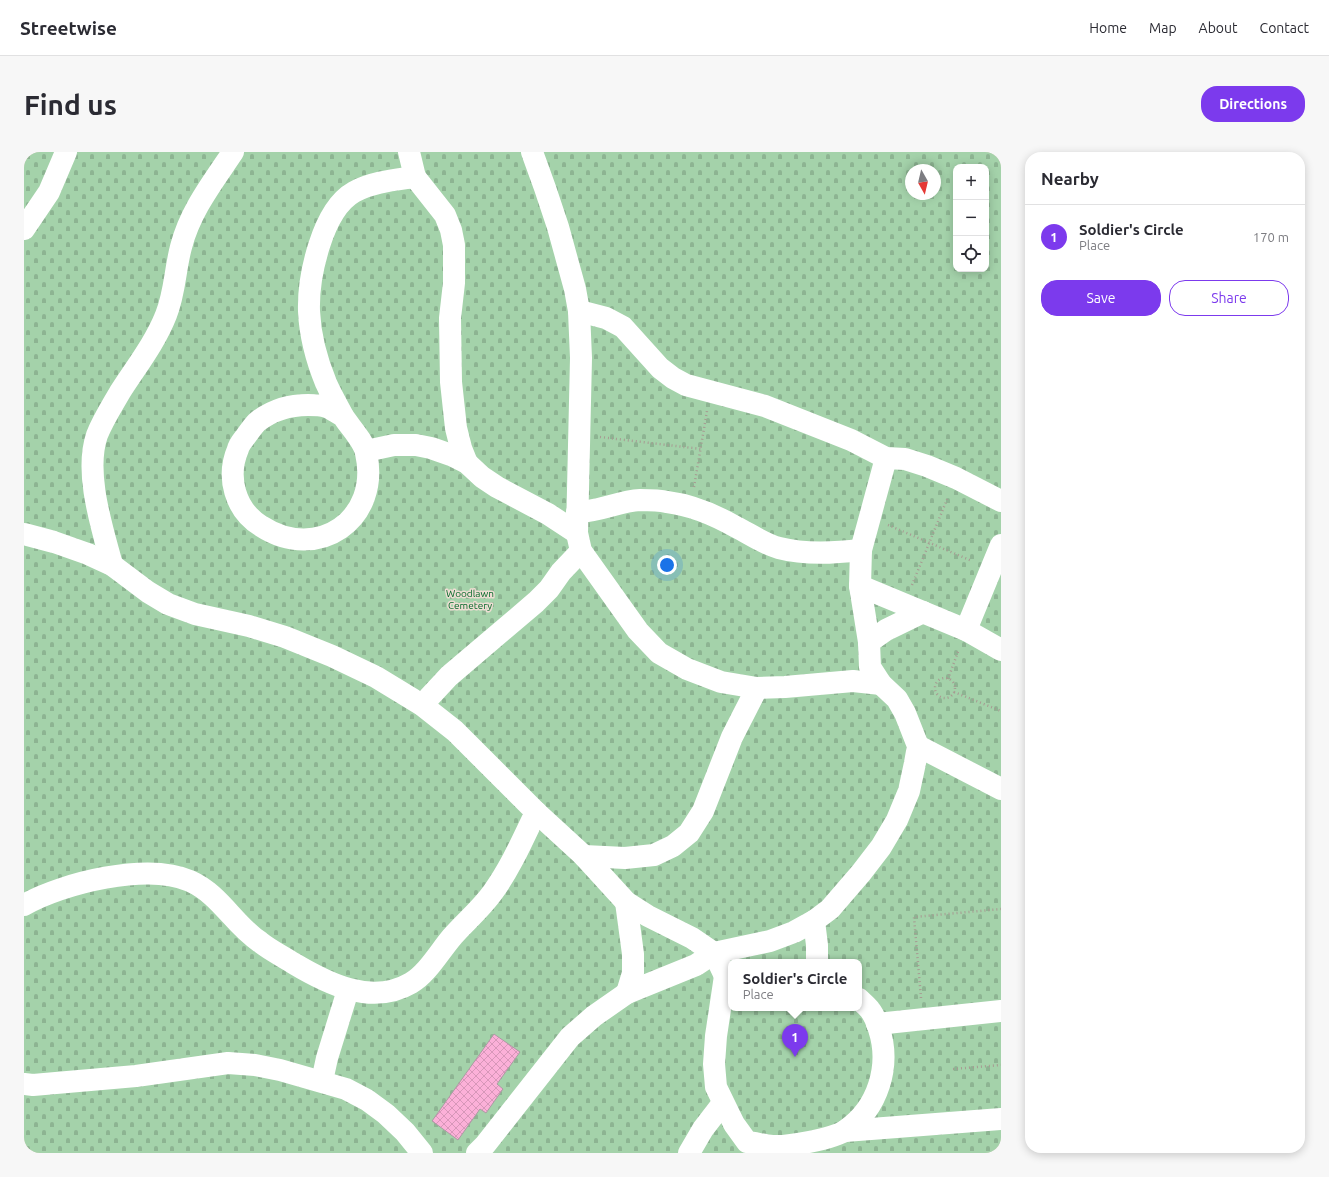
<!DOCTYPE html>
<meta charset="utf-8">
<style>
:root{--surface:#fff;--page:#f7f7f7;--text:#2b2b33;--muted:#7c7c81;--line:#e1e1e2;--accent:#7c3aed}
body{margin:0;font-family:Ubuntu,sans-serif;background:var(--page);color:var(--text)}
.controls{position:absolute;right:12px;top:12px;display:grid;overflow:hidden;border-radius:8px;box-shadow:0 2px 10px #0003}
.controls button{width:36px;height:36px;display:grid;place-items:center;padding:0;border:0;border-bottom:1px solid var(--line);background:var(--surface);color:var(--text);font:20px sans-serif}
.compass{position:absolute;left:881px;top:12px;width:36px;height:36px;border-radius:50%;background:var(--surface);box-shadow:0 2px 10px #0003;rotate:172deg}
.you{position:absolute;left:643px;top:413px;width:14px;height:14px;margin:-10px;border:3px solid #fff;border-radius:50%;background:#1a73e8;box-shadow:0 0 0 6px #1a73e833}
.badge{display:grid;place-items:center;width:26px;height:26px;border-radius:50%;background:var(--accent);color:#fff;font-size:13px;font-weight:700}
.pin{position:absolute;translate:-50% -33px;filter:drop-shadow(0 1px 2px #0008)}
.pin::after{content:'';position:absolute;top:21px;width:14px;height:12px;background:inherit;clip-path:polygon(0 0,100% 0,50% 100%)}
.popup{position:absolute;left:704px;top:807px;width:134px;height:52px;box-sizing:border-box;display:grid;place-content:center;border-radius:8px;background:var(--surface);filter:drop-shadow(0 1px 3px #0005);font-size:13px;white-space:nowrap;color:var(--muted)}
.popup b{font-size:15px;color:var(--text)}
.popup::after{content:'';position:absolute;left:50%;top:100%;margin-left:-8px;border:8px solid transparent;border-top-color:var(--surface)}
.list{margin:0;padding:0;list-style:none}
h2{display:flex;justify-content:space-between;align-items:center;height:52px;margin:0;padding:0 16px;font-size:17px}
h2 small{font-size:13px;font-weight:400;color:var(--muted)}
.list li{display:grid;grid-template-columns:26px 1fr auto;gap:12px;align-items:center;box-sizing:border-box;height:64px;padding:0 16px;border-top:1px solid var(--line)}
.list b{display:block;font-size:15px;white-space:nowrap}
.list p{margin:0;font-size:13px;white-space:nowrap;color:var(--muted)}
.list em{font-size:13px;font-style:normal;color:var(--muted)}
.actions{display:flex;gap:8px;padding:12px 16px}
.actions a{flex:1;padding:9px 0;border:1px solid var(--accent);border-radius:16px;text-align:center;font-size:14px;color:var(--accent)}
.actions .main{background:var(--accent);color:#fff}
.icon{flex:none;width:22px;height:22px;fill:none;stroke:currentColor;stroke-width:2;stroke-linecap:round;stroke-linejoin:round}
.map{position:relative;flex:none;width:977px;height:1001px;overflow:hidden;border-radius:16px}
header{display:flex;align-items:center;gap:24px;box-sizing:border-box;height:56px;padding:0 20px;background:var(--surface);border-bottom:1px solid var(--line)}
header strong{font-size:19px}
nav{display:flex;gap:22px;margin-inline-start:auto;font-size:14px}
.intro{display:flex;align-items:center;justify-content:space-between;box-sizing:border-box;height:96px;padding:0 24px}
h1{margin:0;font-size:28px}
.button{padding:10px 18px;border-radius:16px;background:var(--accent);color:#fff;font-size:14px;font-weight:700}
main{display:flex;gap:24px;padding:0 24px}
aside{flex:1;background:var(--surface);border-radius:16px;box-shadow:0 2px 10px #0003}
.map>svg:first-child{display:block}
</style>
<header>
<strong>Streetwise</strong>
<nav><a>Home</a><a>Map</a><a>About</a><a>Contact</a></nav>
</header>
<div class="intro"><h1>Find us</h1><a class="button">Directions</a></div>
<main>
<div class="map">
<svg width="977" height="1001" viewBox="0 0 977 1001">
<defs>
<pattern id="cemetery-stones" width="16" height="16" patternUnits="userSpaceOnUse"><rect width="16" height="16" fill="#a4d2aa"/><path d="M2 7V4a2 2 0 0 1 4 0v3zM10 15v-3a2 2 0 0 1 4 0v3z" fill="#8db492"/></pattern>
<pattern id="building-cross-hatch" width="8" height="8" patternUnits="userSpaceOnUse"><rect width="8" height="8" fill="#fbb0d8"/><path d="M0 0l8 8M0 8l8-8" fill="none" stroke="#d797b9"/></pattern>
</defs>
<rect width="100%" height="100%" fill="#eeddd3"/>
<path fill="url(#cemetery-stones)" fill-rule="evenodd" d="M0 0H977V1001H0ZM932 15H962V117H932ZM887 18H911V42H887ZM707 810H835V856H707Z"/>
<polygon fill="url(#building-cross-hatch)" stroke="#ac9ba3" points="470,882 496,900 473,932 479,937 462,961 456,957 434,988 408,969"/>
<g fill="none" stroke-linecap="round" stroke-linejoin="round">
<g stroke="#a79a92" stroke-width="2.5" stroke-dasharray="1 3" stroke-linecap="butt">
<polyline points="576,285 677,297"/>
<polyline points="670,335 683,259"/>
<polyline points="864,373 948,409"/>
<polyline points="888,433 924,345"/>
<circle cx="921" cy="536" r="10"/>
<polyline points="924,527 935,497"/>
<polyline points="930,540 977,559"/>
<polyline points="897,846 890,765 977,757"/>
<polyline points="929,917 977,913"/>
</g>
<g stroke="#fff" stroke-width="22">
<polyline points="385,0 391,25 421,63 427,78 430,93 430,131 426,166 427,230 432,276 437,296 443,311"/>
<polyline points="508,0 521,36 534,75 551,137 555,159 557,206 553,381 557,399 614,479 635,501 663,517 697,530 733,536 761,535 829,529 857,532"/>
<polyline points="0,77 25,40 42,0"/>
<polyline points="555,159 582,166 599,175 636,216 649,226 662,233 741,254 827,288 862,306 881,307 903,314 932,326 977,349"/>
<path d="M319 264C313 261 308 257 303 255 297 253 290 253 284 253 266 253 248 258 233 270 229 274 225 280 222 284 219 288 215 292 214 297 202 325 211 358 237 374 294 411 357 367 342 301 340 289 325 274 319 264 313 253 307 242 302 231 293 209 286 183 285 159 284 125 298 58 330 40 348 30 371 28 391 25"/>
<polyline points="342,299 370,293 392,293 407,296 427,303 443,311 458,325 473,335 524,362 553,381"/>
<path d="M553 360C575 360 595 349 616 348 625 348 635 348 643 350 667 353 691 363 712 375 726 382 740 392 755 396 782 403 811 401 837 398"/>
<polyline points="0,382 30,390 64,402 88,413 124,440 144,452 171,462 225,474 261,485 308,504 352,525 398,553 431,579 512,660 560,704 602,750 624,764 668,786 690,801 701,824"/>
<path d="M88 413C78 375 60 321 73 283 79 268 88 254 96 240 112 215 131 191 142 163 151 141 151 117 157 95 166 59 189 30 209 0"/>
<polyline points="836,434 942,478 977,498"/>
<polyline points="942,478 977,393"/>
<polyline points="845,490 862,478 899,460"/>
<polyline points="398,553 425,524 512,450 525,437 537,420 557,399"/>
<polyline points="894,594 977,637"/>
<polyline points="560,704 601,706 630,703 649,694 665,681 679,659 708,585 733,536"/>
<polyline points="602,750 609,802 609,821 603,841"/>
<path d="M0 753C38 731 124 710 166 729 197 743 209 772 236 790 246 798 258 804 269 811 304 832 348 854 387 831 403 822 416 799 428 785 441 770 457 757 469 740 487 715 499 687 512 660"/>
<polyline points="793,810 793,793 790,769 806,757 837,721 857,695 873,668 885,639 891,611 894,594 881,561 873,547 857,532 846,515 845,490 836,434 837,398 862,306"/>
<path d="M707 823 701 824 692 884 690 912 692 935 710 972 723 990C731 991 740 993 748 994 763 995 810 987 822 978 854 956 867 914 855 877 853 871 850 863 846 858 843 854 838 850 835 847"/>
<polyline points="853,872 977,859"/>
<polyline points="298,929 303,906 324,838"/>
<polyline points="0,932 9,933 112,924 204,911 231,913 256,918 322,937 343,948 362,962 381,980 398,1001"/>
<polyline points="821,979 977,967"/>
<polyline points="453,1001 461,993 546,885 570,864 603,841 672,813 690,801 746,789 770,780 790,769"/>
<polyline points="665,1001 679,977 699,951"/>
</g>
</g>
<g text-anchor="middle" stroke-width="3" stroke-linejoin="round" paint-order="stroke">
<g font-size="10" fill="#006827" stroke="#eeddd3">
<text x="446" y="445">Woodlawn<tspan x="446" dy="12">Cemetery</tspan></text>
</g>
</g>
</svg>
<div class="controls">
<button>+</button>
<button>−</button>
<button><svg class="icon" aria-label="locate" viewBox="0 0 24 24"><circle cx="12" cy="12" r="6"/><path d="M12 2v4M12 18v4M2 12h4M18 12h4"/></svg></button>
</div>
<svg class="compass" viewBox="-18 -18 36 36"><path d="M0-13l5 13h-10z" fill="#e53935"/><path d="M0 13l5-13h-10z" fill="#7c7c81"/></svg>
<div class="you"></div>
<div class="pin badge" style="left:771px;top:905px">1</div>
<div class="popup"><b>Soldier's Circle</b>Place</div>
</div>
<aside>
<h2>Nearby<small></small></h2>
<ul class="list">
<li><span class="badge">1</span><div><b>Soldier's Circle</b><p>Place</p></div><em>170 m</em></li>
</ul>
<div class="actions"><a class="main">Save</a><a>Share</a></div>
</aside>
</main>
